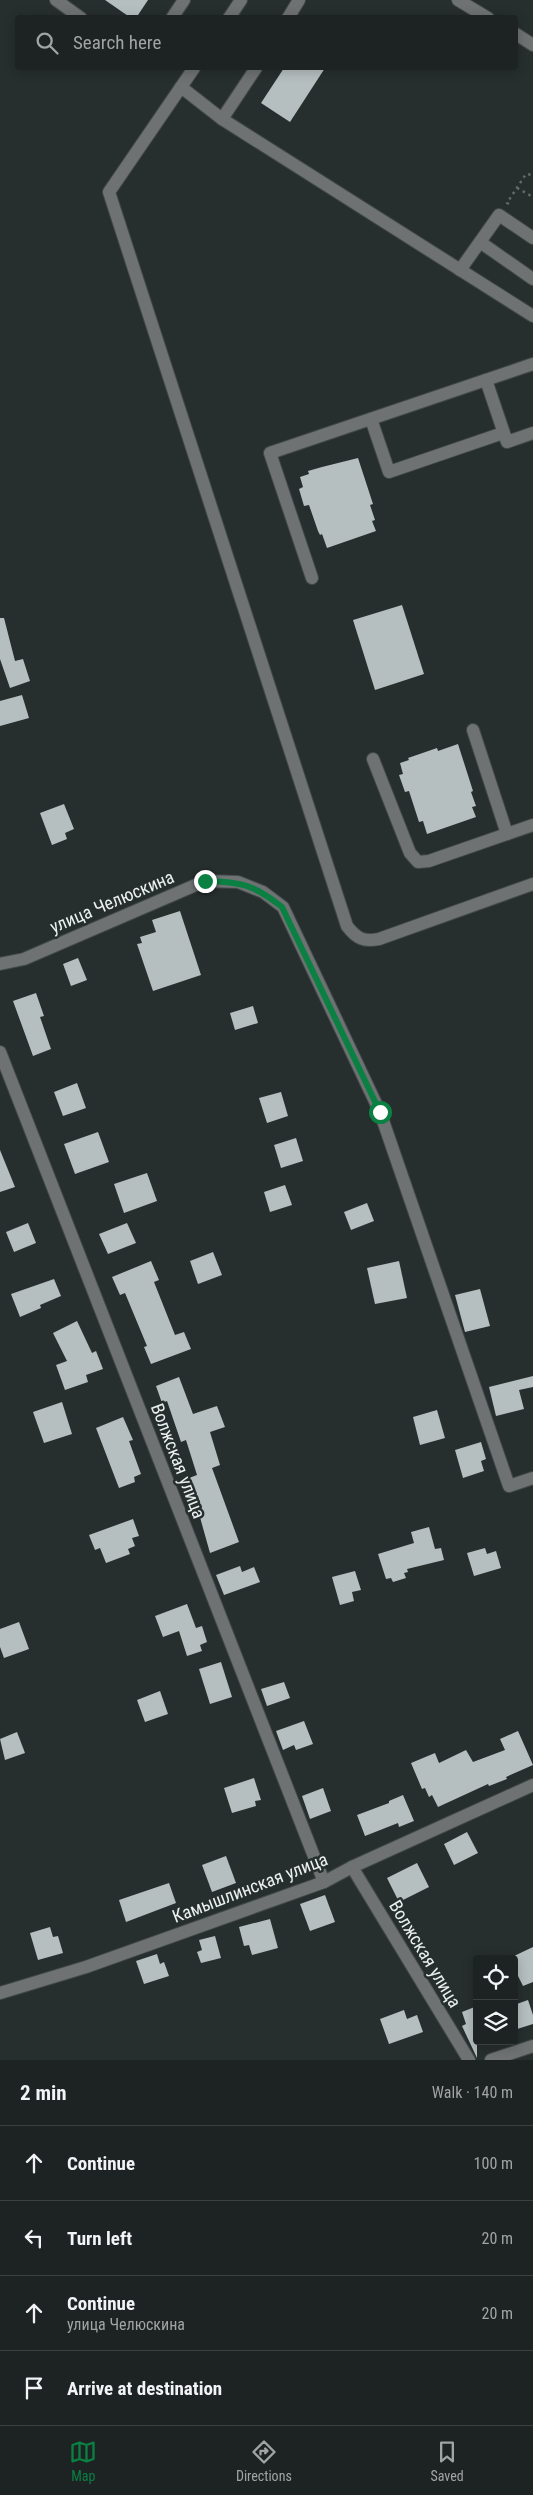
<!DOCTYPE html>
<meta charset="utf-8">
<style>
:root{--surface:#1d2222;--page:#2a2f2f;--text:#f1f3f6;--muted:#a0a4a5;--line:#3b3f40;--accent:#0b8043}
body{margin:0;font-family:"Roboto Condensed",sans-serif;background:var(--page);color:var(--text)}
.controls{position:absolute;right:15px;bottom:15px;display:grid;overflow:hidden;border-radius:5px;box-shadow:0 2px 12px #0003}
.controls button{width:45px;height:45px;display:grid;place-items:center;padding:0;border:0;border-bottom:1px solid var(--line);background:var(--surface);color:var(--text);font:25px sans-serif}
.stop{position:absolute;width:15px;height:15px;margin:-11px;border:4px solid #0b8043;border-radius:50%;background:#fff}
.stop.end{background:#0b8043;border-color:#fff;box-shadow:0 1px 5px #0008}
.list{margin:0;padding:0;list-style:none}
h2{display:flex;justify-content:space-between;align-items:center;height:65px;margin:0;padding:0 20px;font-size:21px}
h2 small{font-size:16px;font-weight:400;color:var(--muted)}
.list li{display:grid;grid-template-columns:32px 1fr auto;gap:15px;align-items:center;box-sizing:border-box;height:75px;padding:0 20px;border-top:1px solid var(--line)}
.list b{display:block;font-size:19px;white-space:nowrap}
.list p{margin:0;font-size:16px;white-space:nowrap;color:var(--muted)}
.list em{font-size:16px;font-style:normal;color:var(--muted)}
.icon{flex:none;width:28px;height:28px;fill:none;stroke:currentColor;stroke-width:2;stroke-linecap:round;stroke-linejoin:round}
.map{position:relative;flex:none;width:533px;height:2060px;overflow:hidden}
.search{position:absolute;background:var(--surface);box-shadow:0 2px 12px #0003;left:15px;right:15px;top:15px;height:55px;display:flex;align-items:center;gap:12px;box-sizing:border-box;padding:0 18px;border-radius:5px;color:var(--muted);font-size:19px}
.sheet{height:365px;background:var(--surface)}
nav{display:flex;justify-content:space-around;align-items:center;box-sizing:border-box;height:70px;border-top:1px solid var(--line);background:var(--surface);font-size:14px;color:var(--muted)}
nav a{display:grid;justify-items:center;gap:2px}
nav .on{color:var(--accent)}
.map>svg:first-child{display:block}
</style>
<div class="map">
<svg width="533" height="2060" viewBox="0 0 533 2060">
<rect width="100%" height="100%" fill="#272e2e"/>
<g fill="#b6bfbf">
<polygon points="105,0 148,0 136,18 131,18"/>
<polygon points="284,68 325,68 290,122 261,103"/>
<polygon points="358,458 373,504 370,505 375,520 372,521 376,531 327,548 322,534 320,535 318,531 309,505 304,506 299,489 303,487 300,477 309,474 308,471 322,467"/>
<polygon points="402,605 424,674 375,690 353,620"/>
<polygon points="0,618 4,618 15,661 23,659 30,681 10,688 0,659"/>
<polygon points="22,695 29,718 0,726 0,701"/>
<polygon points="458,744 473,791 471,792 476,806 472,807 476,817 427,834 423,821 419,822 409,791 405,792 399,775 403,774 400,763 409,760 408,758 437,748 438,751"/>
<polygon points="64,804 74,829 65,833 67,839 52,845 40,813"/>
<polygon points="180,911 201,975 153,991 137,944 142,943 140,937 156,932 152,920"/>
<polygon points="78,958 87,980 71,986 63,964"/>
<polygon points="36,993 44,1016 40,1017 51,1049 33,1056 13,1001"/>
<polygon points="253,1006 258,1023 235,1030 230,1013"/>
<polygon points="77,1083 86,1108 63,1116 54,1092"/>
<polygon points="281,1092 288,1116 267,1123 259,1098"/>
<polygon points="98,1132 109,1162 75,1174 64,1144"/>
<polygon points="296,1138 303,1161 281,1168 274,1145"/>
<polygon points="0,1150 15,1187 0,1192"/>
<polygon points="147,1173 157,1201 124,1213 114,1184"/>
<polygon points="285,1185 292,1205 270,1212 264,1192"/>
<polygon points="367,1203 374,1221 351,1230 344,1212"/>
<polygon points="28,1223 36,1243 14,1252 6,1232"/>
<polygon points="127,1223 136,1243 108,1254 99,1234"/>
<polygon points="213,1252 222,1275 198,1284 190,1261"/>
<polygon points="151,1261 159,1280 154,1282 175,1335 184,1332 191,1349 151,1364 144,1347 147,1346 125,1293 120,1295 112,1277"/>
<polygon points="399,1261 407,1298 375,1304 367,1268"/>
<polygon points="54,1279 61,1296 40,1305 41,1308 20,1317 11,1294"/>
<polygon points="480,1289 490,1326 465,1332 455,1295"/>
<polygon points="77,1321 92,1353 96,1351 103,1369 86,1375 88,1382 65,1390 56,1365 67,1361 53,1333"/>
<polygon points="533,1376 533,1387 519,1390 524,1409 496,1416 489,1387"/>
<polygon points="179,1377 193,1414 217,1406 225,1427 210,1432 220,1465 212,1468 239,1542 210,1553 189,1478 197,1475 186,1440 181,1442 167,1401 162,1403 156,1386"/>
<polygon points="62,1402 72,1434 44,1443 33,1412"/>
<polygon points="437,1410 445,1438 420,1445 413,1417"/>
<polygon points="123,1417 133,1440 129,1441 141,1474 134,1477 135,1482 119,1488 96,1428"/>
<polygon points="481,1442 486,1459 481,1461 484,1471 463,1478 455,1450"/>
<polygon points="133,1519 139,1536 132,1538 135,1546 128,1549 130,1554 106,1563 100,1548 95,1550 89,1535"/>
<polygon points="429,1527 435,1549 441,1548 444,1560 407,1569 408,1572 404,1573 406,1578 393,1582 391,1578 386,1579 378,1554 414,1543 411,1532"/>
<polygon points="485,1548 487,1554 496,1551 501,1568 474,1576 467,1553"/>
<polygon points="240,1566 242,1572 254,1567 260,1582 224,1595 216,1575"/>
<polygon points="355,1571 361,1590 352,1592 354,1601 340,1605 332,1577"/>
<polygon points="187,1604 196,1628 202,1626 207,1642 200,1645 202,1651 187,1656 179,1631 163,1637 155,1616"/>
<polygon points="19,1622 29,1649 4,1658 0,1647 0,1629"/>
<polygon points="221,1662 232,1697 210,1704 199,1669"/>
<polygon points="284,1682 290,1698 267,1706 261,1689"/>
<polygon points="160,1691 168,1714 145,1722 137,1700"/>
<polygon points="304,1721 313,1744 296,1750 294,1745 283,1750 276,1731"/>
<polygon points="518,1731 533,1765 506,1777 507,1779 489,1786 488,1784 438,1807 432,1795 429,1797 425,1788 422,1789 411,1763 435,1753 439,1763 466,1750 473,1762 505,1750 500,1739"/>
<polygon points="17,1732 25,1753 5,1760 0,1739"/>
<polygon points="254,1778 261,1800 255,1801 256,1806 232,1813 224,1788"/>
<polygon points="323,1788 331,1811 310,1819 302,1796"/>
<polygon points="403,1795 414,1821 399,1827 398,1823 365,1836 357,1815 389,1803 389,1801"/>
<polygon points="467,1832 478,1853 454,1865 444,1844"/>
<polygon points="226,1856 236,1883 212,1892 202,1865"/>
<polygon points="417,1863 429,1887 399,1902 387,1878"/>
<polygon points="169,1883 176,1903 126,1922 119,1900"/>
<polygon points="325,1895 335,1922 310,1931 300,1904"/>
<polygon points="270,1919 278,1948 252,1955 249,1945 244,1946 239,1927"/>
<polygon points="50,1927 53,1937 58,1936 63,1953 38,1960 30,1933"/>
<polygon points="215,1936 221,1958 201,1963 197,1952 202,1950 199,1940"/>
<polygon points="533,1947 533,1982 523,1986 514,1968 514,1956"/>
<polygon points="157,1954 160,1964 164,1962 169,1976 144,1984 136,1961"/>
<polygon points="528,2000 533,2015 533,2024 514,2030 514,2005"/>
<polygon points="477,2006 477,2058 462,2026 466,2024 462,2012"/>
<polygon points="404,2010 407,2019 417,2015 423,2032 389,2044 380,2019"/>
</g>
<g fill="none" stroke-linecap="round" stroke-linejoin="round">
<g stroke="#434949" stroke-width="14">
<g id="minor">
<polyline points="56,0 81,18"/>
<polyline points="458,0 488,18"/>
<polyline points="172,18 184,0"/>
<polyline points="229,18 241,0"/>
<polyline points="288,18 299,0"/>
<polyline points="516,34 533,45"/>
<path d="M194 68 109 192 347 926C357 939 364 942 379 939L533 884"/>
<polyline points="181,87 222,119 533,316"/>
<polyline points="222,119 256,68"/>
<polyline points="480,242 533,279"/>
<polyline points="460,270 499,215 533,238"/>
<polyline points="486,380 507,442 533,433"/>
<polyline points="371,419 389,472 503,433"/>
<polyline points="312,578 270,453 533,364"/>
<polyline points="473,730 507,834"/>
<polyline points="373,759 410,853 418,862 429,861 533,825"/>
<polyline points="0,964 24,959 205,881 238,882 263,892 283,907 380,1112 509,1486 533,1478"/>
<polyline points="0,1052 324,1882"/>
<polyline points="352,1867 469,2060"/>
<polyline points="0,1993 86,1967 324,1882 352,1867 533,1785"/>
<polyline points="491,2060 533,2046"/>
</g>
</g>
<g stroke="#636969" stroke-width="2.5" stroke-dasharray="2.5 4" stroke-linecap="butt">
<polyline points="517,188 533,197"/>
<polyline points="509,204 507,203 526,174 533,175"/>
</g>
<use href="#minor" stroke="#6e7272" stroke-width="12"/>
</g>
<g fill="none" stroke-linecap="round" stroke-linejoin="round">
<path stroke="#0b8043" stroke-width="6" d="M205 881C241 882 253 884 282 907L380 1112"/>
</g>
<g text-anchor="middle" stroke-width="5" stroke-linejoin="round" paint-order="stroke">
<g font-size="18" fill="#ecf0f1" stroke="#272e2e">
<text transform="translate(112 902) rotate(-23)" y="6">улица Челюскина</text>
<text transform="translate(178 1461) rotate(69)" y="6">Волжская улица</text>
<text transform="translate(250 1888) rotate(-21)" y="6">Камышлинская улица</text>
<text transform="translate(425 1954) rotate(59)" y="6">Волжская улица</text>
</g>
</g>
</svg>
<div class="controls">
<button><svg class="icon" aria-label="locate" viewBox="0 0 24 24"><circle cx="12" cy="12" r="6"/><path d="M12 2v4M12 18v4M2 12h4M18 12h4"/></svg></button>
<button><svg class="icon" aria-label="layers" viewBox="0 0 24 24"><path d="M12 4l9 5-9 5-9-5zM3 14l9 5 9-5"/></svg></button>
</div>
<div class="stop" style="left:380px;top:1112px"></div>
<div class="stop end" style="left:205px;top:881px"></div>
<div class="search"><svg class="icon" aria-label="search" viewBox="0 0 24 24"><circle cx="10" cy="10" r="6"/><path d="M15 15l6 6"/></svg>Search here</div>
</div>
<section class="sheet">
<h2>2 min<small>Walk · 140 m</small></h2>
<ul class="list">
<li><svg class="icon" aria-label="ahead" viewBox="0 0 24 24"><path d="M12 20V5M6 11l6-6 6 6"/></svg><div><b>Continue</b></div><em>100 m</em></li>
<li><svg class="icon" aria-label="left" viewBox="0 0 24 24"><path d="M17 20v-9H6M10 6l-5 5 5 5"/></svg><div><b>Turn left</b></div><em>20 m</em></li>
<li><svg class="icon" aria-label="ahead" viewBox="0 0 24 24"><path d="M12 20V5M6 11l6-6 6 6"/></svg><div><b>Continue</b><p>улица Челюскина</p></div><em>20 m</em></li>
<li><svg class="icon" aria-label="arrive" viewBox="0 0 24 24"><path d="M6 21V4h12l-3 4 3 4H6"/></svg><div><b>Arrive at destination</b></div></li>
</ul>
</section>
<nav>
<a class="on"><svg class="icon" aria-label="map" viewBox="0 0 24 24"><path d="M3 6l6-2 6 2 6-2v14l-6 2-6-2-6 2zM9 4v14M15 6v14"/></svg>Map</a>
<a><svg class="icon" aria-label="directions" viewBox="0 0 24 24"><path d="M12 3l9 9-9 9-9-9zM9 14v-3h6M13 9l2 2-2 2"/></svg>Directions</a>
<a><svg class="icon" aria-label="saved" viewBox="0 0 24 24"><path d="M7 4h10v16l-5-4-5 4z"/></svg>Saved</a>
</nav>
